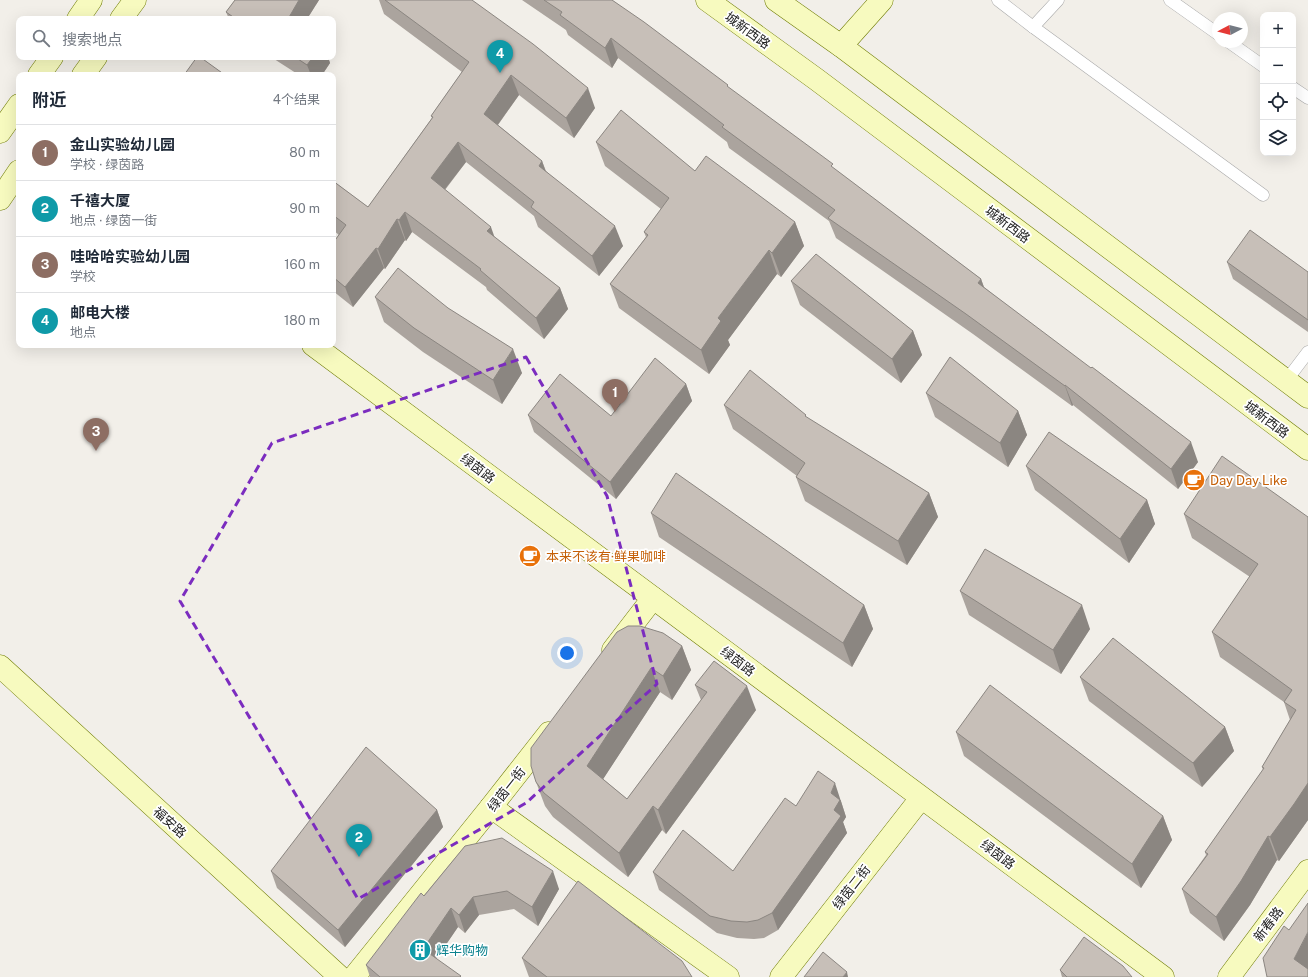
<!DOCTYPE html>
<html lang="zh">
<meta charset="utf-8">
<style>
:root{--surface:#fff;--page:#f6f6f7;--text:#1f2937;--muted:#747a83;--line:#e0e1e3;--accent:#b45309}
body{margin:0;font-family:"Public Sans","Noto Sans SC",sans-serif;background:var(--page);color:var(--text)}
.controls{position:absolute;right:12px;top:12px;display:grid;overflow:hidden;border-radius:8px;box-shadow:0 4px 16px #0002}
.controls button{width:36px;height:36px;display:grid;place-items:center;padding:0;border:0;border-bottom:1px solid var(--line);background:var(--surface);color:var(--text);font:20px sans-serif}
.compass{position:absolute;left:1212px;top:12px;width:36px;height:36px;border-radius:50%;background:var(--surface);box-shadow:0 4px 16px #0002;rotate:263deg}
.you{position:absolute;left:567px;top:653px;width:14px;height:14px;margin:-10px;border:3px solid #fff;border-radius:50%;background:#1a73e8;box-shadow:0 0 0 6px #1a73e833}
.badge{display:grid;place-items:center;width:26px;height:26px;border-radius:50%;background:var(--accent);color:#fff;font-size:13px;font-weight:700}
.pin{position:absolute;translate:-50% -33px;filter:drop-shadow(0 1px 2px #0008)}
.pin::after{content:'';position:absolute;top:21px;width:14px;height:12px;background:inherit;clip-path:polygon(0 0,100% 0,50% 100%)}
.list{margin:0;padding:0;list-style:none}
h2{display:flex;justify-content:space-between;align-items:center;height:52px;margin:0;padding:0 16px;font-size:17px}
h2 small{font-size:13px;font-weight:400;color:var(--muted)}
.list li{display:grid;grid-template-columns:26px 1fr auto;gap:12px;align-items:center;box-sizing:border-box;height:56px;padding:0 16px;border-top:1px solid var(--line)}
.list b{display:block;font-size:15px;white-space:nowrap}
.list p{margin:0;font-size:13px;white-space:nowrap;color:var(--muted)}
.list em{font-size:13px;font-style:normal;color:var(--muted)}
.icon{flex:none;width:22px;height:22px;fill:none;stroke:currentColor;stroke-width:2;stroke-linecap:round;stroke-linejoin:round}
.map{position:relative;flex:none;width:1308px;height:977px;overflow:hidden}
.search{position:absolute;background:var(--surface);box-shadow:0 4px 16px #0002;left:16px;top:16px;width:320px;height:44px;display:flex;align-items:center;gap:10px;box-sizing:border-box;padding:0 14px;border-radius:8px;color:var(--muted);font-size:15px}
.panel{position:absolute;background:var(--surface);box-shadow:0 4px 16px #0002;left:16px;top:72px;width:320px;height:276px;border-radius:8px}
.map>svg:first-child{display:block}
</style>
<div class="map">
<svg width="1308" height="977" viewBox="0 0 1308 977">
<rect width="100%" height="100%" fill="#f2efe9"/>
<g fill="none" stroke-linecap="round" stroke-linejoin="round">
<g stroke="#a9a9a9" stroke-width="13">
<g id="lane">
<polyline points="998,0 1033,27 1263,195"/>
<polyline points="1170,0 1218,34"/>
<polyline points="1033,27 1058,0"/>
<polyline points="1229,42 1263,66"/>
<polyline points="1293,88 1308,98"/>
<polyline points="1286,381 1308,352"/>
</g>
</g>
<g stroke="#707d05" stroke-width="23">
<g id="secondary">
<polyline points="707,0 816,79 1308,449"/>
<polyline points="776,0 841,46 1308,397"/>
<polyline points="78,19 91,0"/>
<polyline points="121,19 135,0"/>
<polyline points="841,46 882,0"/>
<polyline points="39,75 52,57"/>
<polyline points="83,75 96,57"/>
<polyline points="0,132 19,105"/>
<polyline points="0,199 19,171"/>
<polyline points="313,345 1163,977"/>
<polyline points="613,650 653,598"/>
<polyline points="0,666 340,977"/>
<polyline points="491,807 728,977"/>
<polyline points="354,977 491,807 549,733"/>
<polyline points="781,977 921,798"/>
<polyline points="1229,977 1308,871"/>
</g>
</g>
<use href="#lane" stroke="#fff" stroke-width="12"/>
<use href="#secondary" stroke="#f7fabf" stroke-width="22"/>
</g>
<g fill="#aba49e">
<polygon points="235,0 319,0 307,19 229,19 226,12"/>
<polygon points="379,0 472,0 595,108 574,138 519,95 498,125 542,161 546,171 623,246 599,276 538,227 534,216 466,162 445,190 494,237 560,288 568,309 544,339 487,290 486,287 412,232 406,241 405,240 385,269 384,268 353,307 333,291 333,243 339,235 333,230 333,181 368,207 432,118 431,116 462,72 384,14"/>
<polygon points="522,0 612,0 729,88 834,169 981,279 984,287 1198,462 1178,489 1073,405 1072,406 973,334 836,238 829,221 729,148 727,142 618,58 612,68 568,35 566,30"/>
<polygon points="271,57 328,57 330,63 322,75 299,75"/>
<polygon points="596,142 695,171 795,222 804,246 781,277 777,274 728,340 730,345 709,374 619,308 610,284 646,237 644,232 661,209 605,166"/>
<polygon points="1227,262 1308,272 1308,332 1233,279"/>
<polygon points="791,281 913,331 922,355 901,383 800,305"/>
<polygon points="375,297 448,308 522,373 502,404 423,352 384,322"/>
<polygon points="686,384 692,401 616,499 534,432 528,415 611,416"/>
<polygon points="926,393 1018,411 1027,435 1008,467 935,417"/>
<polygon points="724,405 807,418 929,493 938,517 907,565 805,501 796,477 797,476 733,429"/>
<polygon points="1026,466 1147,500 1155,524 1129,563 1035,490"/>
<polygon points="651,513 864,605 873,629 852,667 659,537"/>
<polygon points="1184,514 1308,517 1308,820 1279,861 1277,860 1250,905 1224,941 1190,913 1182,889 1206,855 1205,852 1263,770 1262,767 1290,720 1284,702 1220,657 1212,632 1250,577 1192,538"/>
<polygon points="960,591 1090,629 1061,674 969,615"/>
<polygon points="617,632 682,646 691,670 672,700 660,692 603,779 627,799 701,700 695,685 756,710 666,834 662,830 628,877 553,817 545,806 536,782"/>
<polygon points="1080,677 1225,727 1234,751 1202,787 1089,701"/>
<polygon points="956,732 1163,816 1172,840 1141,888 964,756"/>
<polygon points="841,800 841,801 846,817 843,822 847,833 778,930 764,938 754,939 737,938 717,933 659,890 653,872 733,871 796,806"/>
<polygon points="437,810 443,827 345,947 277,888 271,871"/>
<polygon points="465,846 559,889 538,926 514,909 479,915 465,933 458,927 436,959 461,977 370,977 366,965"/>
<polygon points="522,958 692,977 529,977"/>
<polygon points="1060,970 1132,977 1062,977"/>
</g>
<g fill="#8b8681">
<polygon points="299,0 319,0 307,19 288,19"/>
<polygon points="611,38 618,58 612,68 605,48"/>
<polygon points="313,57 328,57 330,63 322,75 311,75 307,65"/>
<polygon points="511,75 519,95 491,134 484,114"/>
<polygon points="588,88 595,108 574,138 566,118"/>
<polygon points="458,142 466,162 438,198 431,178"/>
<polygon points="542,161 549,181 539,166"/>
<polygon points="405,212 412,232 406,241 399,220"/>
<polygon points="397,219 405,240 385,269 378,249"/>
<polygon points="795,222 804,246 781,277 772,253"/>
<polygon points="615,226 623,246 599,276 592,256"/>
<polygon points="491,227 498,247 487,231"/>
<polygon points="376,248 384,268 353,307 345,287"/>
<polygon points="769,250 777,274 728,340 730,345 709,374 701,350 718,318"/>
<polygon points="981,279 988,299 978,283"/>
<polygon points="560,288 568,309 544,339 536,318"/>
<polygon points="913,331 922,355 901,383 892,359"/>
<polygon points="513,349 522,373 502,404 493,380"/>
<polygon points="686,384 692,401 616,499 610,482"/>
<polygon points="1065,385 1073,405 1072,406 1065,386"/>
<polygon points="1018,411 1027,435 1008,467 1000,443"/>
<polygon points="1191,442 1198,462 1178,489 1171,469"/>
<polygon points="929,493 938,517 907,565 898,541"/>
<polygon points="1147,500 1155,524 1129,563 1120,539"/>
<polygon points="864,605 873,629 852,667 843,643"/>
<polygon points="1082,605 1090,629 1061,674 1053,650"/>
<polygon points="682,646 691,670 672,700 663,676"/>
<polygon points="651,668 660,692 596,790 587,766"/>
<polygon points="747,686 756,710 666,834 658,810"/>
<polygon points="1225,727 1234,751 1202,787 1193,763"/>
<polygon points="835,783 846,817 843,822 847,833 778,930 772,913 834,810 831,793"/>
<polygon points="1308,783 1308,820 1279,861 1270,837"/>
<polygon points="653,806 662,830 628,877 619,853"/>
<polygon points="437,810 443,827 345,947 338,930"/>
<polygon points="1163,816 1172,840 1141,888 1132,864"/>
<polygon points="1268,836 1277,860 1250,905 1224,941 1216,917"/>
<polygon points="553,871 559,889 538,926 532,907"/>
<polygon points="473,897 479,915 465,933 459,915"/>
<polygon points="451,908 458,927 430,968 423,949"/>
<polygon points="1308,932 1308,973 1294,959"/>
<polygon points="847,972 848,977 843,977"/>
</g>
<g fill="#c7bfb8" stroke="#8b8681">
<polygon points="235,0 299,0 288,19 236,19 226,12"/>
<polygon points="385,0 472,0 533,44 588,88 566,118 511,75 484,114 542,161 539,166 615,226 592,256 531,207 534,202 458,142 431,178 491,227 487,231 560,288 536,318 480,270 481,269 405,212 399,220 397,219 378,249 376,248 345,287 333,277 333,243 346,225 333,215 333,181 368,207 433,117 431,116 469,62"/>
<polygon points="544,0 612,0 644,22 728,85 727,86 833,164 831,166 981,279 978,283 1091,368 1092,367 1191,442 1171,469 1065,385 1065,386 966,314 828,218 835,210 722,127 724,125 611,38 605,48 560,15 562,12"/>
<polygon points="197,57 200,57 225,75 184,75"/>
<polygon points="295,57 313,57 307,65"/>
<polygon points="621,110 695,171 706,156 795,222 772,253 769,250 718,318 721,321 701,350 610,284 648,235 644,232 669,198 596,142"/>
<polygon points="1250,230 1308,272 1308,320 1227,262"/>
<polygon points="816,254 913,331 892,359 791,281"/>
<polygon points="398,268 448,308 513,349 493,380 414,328 375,297"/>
<polygon points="950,357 1018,411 1000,443 926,393"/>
<polygon points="655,358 686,384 610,482 528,415 560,374 611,416"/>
<polygon points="750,370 806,415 805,416 929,493 898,541 796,477 805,463 724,405"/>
<polygon points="1049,432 1147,500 1120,539 1026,466"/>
<polygon points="1222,456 1308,517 1308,783 1294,804 1270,837 1268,836 1241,881 1216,917 1182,889 1208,854 1205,852 1264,768 1262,767 1296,710 1284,702 1292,690 1212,632 1258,564 1184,514"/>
<polygon points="676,473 864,605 843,643 651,513"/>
<polygon points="985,549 1082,605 1053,650 960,591"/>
<polygon points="628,626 640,626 663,633 682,646 663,676 651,668 587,766 627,799 707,692 695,685 714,661 747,686 658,810 653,806 619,853 544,793 536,782 531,766 531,748 617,632"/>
<polygon points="1113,638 1225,727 1193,763 1080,677"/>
<polygon points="990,685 1163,816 1132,864 956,732"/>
<polygon points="366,747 437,810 338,930 271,871"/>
<polygon points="818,771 835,783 831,793 840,800 834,810 841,816 772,913 758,920 747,922 731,921 710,916 653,872 683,830 733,871 785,798 796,806"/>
<polygon points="502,838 553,871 532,907 507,891 473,897 459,915 451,908 423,949 461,976 460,977 380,977 366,965 421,893 424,896 465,846"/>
<polygon points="578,881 682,961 692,977 547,977 522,958"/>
<polygon points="1308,903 1308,932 1294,959 1308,969 1308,977 1267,977 1263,958 1284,926 1289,930"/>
<polygon points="1084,937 1123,966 1132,977 1067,977 1060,970"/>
<polygon points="823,952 847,972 843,977 804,977"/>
</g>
<path fill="none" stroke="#7b2cbf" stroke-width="3" stroke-dasharray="8 5" stroke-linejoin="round" d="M526 357 607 496 657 684 526 803 358 899 180 601 272 443Z"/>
<defs>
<g id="cafe-disc" transform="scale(1.15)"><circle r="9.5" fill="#e8710a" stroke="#fff"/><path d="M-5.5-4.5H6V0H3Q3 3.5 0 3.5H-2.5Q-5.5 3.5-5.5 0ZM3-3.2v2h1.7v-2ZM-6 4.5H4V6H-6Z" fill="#fff"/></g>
<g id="building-disc" transform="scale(1.15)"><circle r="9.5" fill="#0f9aa8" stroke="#fff"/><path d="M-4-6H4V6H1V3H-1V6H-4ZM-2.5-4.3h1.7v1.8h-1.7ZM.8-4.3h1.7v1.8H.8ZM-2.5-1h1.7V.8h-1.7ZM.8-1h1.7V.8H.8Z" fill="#fff"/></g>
</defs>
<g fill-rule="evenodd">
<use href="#cafe-disc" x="1194" y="480"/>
<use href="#cafe-disc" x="530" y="556"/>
<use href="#building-disc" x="420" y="950"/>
</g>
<g text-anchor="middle" stroke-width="3.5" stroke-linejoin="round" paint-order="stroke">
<g font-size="13" fill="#222" stroke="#fff">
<text transform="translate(748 30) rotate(36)" y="5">城新西路</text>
<text transform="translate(1008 224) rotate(37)" y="5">城新西路</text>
<text transform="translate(1267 419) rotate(37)" y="5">城新西路</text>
<text transform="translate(478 468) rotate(37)" y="5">绿茵路</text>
<text transform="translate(738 661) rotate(37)" y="5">绿茵路</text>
<text transform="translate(506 789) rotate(-52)" y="5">绿茵一街</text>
<text transform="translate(170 822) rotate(42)" y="5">福安路</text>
<text transform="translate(998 854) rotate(37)" y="5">绿茵路</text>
<text transform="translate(851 887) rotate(-52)" y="5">绿茵二街</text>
<text transform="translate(1268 924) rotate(-53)" y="5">新春路</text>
</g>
<g font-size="13" fill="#c56008" stroke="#fff" text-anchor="start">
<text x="1210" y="485">Day Day Like</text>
<text x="546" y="561">本来不该有·鲜果咖啡</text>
</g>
<g font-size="13" fill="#0d838f" stroke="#fff" text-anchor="start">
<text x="436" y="955">辉华购物</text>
</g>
</g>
</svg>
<div class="controls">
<button>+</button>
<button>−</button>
<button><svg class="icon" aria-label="locate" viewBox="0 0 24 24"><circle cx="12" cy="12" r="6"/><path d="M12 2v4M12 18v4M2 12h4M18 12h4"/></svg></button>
<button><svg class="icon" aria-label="layers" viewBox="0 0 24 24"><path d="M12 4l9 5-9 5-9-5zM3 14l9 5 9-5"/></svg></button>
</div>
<svg class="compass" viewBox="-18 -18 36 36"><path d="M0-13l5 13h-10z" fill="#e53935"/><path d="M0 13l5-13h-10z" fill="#747a83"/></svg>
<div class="you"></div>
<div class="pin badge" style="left:615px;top:412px;background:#8d6e63">1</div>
<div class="pin badge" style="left:359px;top:857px;background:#0f9aa8">2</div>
<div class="pin badge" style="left:96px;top:451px;background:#8d6e63">3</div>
<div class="pin badge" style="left:500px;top:73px;background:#0f9aa8">4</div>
<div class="search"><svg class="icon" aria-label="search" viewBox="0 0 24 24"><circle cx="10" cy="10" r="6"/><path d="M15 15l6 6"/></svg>搜索地点</div>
<section class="panel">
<h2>附近<small>4个结果</small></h2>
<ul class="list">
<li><span class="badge" style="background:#8d6e63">1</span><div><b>金山实验幼儿园</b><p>学校 · 绿茵路</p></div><em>80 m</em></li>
<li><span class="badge" style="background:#0f9aa8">2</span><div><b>千禧大厦</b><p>地点 · 绿茵一街</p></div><em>90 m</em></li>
<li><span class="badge" style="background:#8d6e63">3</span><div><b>哇哈哈实验幼儿园</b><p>学校</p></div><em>160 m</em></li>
<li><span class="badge" style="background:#0f9aa8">4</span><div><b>邮电大楼</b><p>地点</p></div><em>180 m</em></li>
</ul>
</section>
</div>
